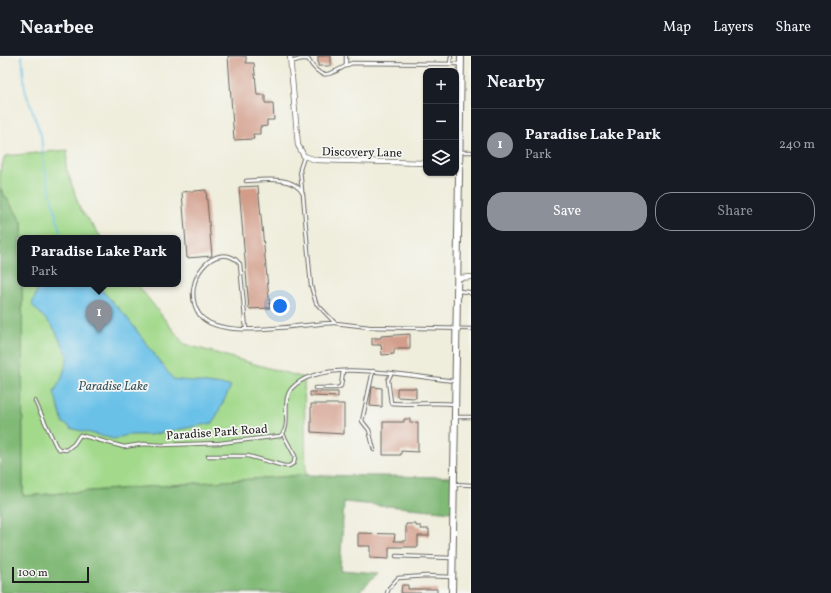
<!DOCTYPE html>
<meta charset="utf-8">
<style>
:root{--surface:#171b24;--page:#20242c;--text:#f1f3f6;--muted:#9ea1a6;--line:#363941;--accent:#8c9099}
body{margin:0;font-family:Vollkorn,serif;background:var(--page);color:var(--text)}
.controls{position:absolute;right:12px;top:12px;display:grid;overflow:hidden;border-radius:8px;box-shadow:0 1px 3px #0004}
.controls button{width:36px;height:36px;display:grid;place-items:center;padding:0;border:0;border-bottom:1px solid var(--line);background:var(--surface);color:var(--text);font:20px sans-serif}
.scale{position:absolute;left:12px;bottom:10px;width:77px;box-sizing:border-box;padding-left:4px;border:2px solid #1c1c1c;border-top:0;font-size:11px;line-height:14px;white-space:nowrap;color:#1c1c1c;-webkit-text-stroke:3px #f6f6f2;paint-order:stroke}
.you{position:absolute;left:280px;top:250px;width:14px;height:14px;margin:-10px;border:3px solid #fff;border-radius:50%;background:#1a73e8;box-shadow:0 0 0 6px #1a73e833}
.badge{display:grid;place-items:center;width:26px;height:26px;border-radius:50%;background:var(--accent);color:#fff;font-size:13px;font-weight:700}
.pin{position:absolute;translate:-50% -33px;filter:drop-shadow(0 1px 2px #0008)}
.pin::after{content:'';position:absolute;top:21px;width:14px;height:12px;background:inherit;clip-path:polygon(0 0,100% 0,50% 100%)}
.popup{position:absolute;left:17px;top:179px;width:164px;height:52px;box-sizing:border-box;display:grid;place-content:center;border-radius:8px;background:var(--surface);filter:drop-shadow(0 1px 3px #0005);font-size:13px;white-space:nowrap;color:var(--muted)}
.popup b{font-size:15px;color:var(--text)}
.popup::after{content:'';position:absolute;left:50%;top:100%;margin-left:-8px;border:8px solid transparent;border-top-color:var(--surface)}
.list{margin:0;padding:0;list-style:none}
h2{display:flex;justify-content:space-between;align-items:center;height:52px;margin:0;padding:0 16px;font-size:17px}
h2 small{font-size:13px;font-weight:400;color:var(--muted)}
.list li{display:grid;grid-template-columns:26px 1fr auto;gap:12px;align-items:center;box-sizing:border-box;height:72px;padding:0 16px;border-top:1px solid var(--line)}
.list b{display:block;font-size:15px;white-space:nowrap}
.list p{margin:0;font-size:13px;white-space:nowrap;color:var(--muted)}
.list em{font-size:13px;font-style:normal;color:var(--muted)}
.actions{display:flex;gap:8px;padding:12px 16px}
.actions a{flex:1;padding:9px 0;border:1px solid var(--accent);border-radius:16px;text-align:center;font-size:14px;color:var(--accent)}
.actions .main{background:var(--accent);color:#fff}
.icon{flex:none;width:22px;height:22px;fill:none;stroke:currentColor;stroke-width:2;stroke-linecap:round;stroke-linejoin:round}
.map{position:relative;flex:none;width:471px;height:537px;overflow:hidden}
header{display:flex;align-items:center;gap:24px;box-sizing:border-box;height:56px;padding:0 20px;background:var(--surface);border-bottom:1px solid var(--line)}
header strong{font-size:19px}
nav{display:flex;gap:22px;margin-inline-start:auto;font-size:14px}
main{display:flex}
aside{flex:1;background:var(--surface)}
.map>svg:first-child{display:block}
</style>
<header>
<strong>Nearbee</strong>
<nav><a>Map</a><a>Layers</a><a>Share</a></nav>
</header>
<main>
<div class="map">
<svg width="471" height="537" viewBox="0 0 471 537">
<rect width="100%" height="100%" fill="#f6f6f2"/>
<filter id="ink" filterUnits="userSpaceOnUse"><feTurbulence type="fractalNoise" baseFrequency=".025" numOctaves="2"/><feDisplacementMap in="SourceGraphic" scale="8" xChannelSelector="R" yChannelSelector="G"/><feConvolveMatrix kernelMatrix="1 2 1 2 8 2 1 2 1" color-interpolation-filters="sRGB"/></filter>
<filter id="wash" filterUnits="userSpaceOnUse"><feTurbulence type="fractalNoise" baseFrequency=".012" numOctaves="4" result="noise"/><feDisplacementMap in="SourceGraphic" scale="16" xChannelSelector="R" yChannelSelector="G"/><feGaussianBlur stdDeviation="0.9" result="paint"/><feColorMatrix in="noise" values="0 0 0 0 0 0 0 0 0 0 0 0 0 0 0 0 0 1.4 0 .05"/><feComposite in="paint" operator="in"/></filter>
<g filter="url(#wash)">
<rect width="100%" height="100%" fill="#efeddb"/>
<g fill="#a2d98b" stroke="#5f7a54">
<polygon points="68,94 66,111 80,153 102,182 22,182 22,166 0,132 0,115 5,100"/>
<polygon points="22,228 137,228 184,288 304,322 306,419 23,440"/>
</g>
<polygon fill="#81b977" stroke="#4e6a4a" points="0,132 22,166 22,182 20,182 20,228 22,228 23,440 306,419 454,421 453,456 344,446 340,514 378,517 358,537 0,537"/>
<polygon fill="#6bc1e8" stroke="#446e82" points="39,228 96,228 125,259 173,323 231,330 213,367 150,379 127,379 114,383 70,372 69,370 63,367 54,336 62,322 68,299 53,271 32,249"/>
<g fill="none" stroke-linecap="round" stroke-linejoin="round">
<polyline stroke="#6bc1e8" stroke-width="1.5" points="22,0 25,34 41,79 44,110 60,176"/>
</g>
<g id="blocks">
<g fill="#d29c89">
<polygon points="228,0 246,0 246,7 254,7 257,39 265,39 265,47 273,47 274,64 267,64 267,70 260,71 260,78 253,78 254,83 234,84"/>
<rect x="318" y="0" width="13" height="10"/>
<polygon points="258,130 270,252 249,253 239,131"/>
<polygon points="206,134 212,200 187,202 182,136"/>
<polygon points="410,278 410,293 394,293 394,298 382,299 381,289 372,289 372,282 381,282 381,280"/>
<polygon points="372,331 382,332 382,351 370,350"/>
<polygon points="397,332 416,332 416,342 397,341"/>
<polygon points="310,336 338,336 338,341 310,340"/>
<polygon points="311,348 344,348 344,378 311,376"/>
<polygon points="404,363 410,363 410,367 418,366 418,396 401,395 401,399 383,399 383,366 404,366"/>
<polygon points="406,468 416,468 416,470 421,470 421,473 429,473 429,480 418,480 418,491 389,491 389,503 370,502 370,490 358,490 358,477 395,478 394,485 406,485"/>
<polygon points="402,529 408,529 408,533 437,533 437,537 401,537"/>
</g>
</g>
</g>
<g filter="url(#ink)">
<use href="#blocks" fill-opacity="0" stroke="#66655f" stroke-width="1"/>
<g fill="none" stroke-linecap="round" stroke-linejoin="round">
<g stroke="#66655f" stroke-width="4.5">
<g id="service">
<path d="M291 6 301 3H308C323 29 331 16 352 7L460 8"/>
<polyline points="450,8 451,0"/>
<polyline points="346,10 346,0"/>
<polyline points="460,96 471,96"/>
<path d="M246 125C263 124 294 119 303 138L311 230 316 247 335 267 369 271 471 273"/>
<polyline points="302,135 300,113 304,101"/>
<polyline points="458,235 469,236 471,238"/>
<path d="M246 273 240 208C218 181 178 225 199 258 217 286 304 267 334 267"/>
<polyline points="373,315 362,365 369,374 374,394"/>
<path d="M391 318 388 324 391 347C412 349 433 346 455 348"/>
<polyline points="315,332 337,332 341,330 343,315"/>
<path d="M35 345 56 390 59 393 66 394 74 388 80 379 124 391 143 388 162 389 220 387 280 380C293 371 280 345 292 332 322 299 414 322 455 325"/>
<polyline points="456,361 471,361"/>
<polyline points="208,400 248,400 284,410 289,410 294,407 295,400 283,378"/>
<polyline points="454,428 471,429"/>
<polyline points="396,500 452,502"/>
<polyline points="387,537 389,532 398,522 426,520 452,521"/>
</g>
</g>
<g stroke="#66655f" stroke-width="6">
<g id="minor">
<polyline points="290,0 298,89 304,100 316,104 426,107"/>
<polyline points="458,222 471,221"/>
</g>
</g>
<g stroke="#66655f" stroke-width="8">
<polyline id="tertiary" points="452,537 461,0"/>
</g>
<use href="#service" stroke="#fff" stroke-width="2.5"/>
<use href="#minor" stroke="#fff" stroke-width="4.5"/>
<use href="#tertiary" stroke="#fff" stroke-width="6"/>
</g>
</g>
<g text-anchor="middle" stroke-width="3.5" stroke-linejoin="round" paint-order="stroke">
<g font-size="12" fill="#1c1c1c" stroke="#f6f6f2">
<text transform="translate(362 96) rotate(1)" y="4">Discovery Lane</text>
<text transform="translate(217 376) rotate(-4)" y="4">Paradise Park Road</text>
</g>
<g font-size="13" font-style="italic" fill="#385663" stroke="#f6f6f2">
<text x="113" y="334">Paradise Lake</text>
</g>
</g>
</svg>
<div class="controls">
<button>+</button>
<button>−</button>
<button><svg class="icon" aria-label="layers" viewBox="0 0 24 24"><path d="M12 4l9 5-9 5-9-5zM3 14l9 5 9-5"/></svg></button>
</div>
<div class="scale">100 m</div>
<div class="you"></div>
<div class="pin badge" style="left:99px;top:277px">1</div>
<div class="popup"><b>Paradise Lake Park</b>Park</div>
</div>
<aside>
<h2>Nearby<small></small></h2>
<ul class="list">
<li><span class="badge">1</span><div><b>Paradise Lake Park</b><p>Park</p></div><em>240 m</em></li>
</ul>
<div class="actions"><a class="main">Save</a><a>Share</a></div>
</aside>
</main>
